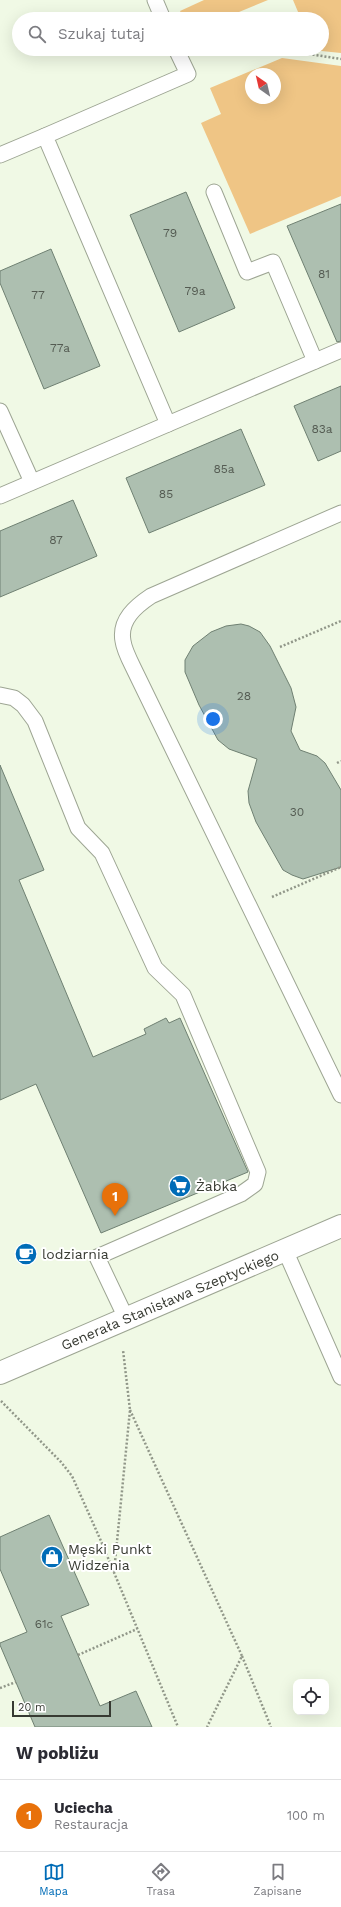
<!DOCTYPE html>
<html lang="pl">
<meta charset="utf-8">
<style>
:root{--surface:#fff;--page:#f7f7f7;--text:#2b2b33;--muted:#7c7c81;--line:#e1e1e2;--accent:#006cb7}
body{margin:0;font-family:"Work Sans",sans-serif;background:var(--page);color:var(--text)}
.controls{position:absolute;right:12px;bottom:12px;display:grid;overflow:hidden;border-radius:8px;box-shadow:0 4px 16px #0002}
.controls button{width:36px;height:36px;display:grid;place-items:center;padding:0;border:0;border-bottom:1px solid var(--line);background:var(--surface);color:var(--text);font:20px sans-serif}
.compass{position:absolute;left:245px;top:68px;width:36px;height:36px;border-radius:50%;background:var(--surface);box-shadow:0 4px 16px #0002;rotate:326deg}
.scale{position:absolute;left:12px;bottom:10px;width:99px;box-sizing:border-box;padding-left:4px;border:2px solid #373a32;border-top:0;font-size:11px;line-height:14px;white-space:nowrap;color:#373a32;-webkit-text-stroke:3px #fff;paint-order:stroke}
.you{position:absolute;left:213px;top:719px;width:14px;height:14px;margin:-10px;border:3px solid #fff;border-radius:50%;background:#1a73e8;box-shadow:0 0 0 6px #1a73e833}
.badge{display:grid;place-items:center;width:26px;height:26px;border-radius:50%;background:var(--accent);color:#fff;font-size:13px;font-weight:700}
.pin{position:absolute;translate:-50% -33px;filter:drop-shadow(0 1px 2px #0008)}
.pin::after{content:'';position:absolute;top:21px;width:14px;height:12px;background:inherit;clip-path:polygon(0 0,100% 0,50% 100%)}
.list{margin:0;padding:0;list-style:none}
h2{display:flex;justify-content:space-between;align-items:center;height:52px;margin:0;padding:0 16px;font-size:17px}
h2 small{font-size:13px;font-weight:400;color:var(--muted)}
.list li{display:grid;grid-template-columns:26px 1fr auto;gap:12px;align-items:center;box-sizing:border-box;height:72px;padding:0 16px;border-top:1px solid var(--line)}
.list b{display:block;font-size:15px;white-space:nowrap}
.list p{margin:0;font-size:13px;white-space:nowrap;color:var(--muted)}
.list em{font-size:13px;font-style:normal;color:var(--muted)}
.icon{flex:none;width:22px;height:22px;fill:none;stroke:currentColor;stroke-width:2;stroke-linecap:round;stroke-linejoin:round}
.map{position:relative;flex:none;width:341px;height:1727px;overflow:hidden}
.search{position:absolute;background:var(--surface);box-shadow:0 4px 16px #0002;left:12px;right:12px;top:12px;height:44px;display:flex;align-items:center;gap:10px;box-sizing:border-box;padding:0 14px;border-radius:22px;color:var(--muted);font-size:15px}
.sheet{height:124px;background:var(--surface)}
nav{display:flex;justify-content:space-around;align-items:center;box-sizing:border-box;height:56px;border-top:1px solid var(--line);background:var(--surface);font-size:11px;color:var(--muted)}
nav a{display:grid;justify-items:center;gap:2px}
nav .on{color:var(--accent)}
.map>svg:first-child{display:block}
</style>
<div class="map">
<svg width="341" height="1727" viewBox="0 0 341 1727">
<rect width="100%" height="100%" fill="#f0f9e5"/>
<g fill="#efc585" fill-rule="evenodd">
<polygon points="204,0 268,0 222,19 184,19 180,11"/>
<polygon points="293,0 341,0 341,53 302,49 322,49 322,19 301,19"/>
<path d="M282 58 341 66V196L250 234 201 123 221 114 210 88ZM251 74H275V98H251Z"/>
</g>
<g fill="#adbfb0" stroke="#6f8072">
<polygon points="186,192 235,308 179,332 130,215"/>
<polygon points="341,204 341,341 337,342 287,226"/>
<polygon points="51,249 100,366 44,389 0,283 0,271"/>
<polygon points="341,386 341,451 318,461 294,406"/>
<polygon points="241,429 265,485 149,533 126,478"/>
<polygon points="73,500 97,556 0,597 0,531"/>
<polygon points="241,624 249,626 260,632 270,646 291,688 296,707 291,731 300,750 317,756 325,763 341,790 341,867 303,879 292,875 283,870 256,822 249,803 248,791 257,759 229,749 218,740 199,705 185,672 185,660 193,646 211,632 226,626"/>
<polygon points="0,765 44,870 19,880 93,1057 146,1034 144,1029 166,1018 169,1023 180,1018 248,1172 101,1233 36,1084 0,1100"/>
<polygon points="49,1515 89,1605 61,1616 100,1706 136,1691 152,1727 35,1727 0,1645 0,1643 27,1632 0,1569 0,1537"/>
</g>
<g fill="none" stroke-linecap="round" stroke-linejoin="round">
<g stroke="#9da593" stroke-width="17">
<g id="lane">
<polyline points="155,0 163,19"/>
<polyline points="0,155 45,136"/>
<polyline points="214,192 247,272 273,262 315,361"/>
<polyline points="0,411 32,482"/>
<polyline points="168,424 341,350"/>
<polyline points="0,496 168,424 45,136 188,74 176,49"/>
<path d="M341 513 151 596C136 606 119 620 123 641 124 649 129 659 133 667L341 1095"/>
<polyline points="0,695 14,698 23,705 35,721 78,828 102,853 155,968 183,995 258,1172 255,1184 241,1194 97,1257 126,1318"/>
<polyline points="285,1250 341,1377"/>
</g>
</g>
<g stroke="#9da593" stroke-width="24">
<polyline id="street" points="0,1373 341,1226"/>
</g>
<g stroke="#919789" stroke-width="2.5" stroke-dasharray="2 2" stroke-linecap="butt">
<polyline points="277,49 341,59"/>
<polyline points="280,647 341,621"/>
<polyline points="337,763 341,761"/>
<polyline points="272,897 341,867"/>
<polyline points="1,1401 61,1462 72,1476 101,1541 178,1727"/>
<polyline points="130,1410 242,1656 207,1727"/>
<polyline points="114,1572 130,1410 123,1350"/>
<polyline points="78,1655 137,1629"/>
<polyline points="242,1656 271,1727"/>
<polyline points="0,1688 16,1682"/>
</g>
<use href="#lane" stroke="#fff" stroke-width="15"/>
<use href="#street" stroke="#fff" stroke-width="22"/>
</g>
<defs>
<g id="supermarket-disc" transform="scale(1.15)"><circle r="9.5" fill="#006cb7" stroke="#fff"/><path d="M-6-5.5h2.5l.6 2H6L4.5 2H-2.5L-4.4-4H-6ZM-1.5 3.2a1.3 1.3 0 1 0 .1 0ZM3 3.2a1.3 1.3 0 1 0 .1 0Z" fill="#fff"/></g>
<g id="cafe-disc" transform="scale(1.15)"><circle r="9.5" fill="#006cb7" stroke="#fff"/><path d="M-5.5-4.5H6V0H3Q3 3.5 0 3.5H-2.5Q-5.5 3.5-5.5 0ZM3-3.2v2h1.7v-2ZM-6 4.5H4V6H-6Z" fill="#fff"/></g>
<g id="shop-disc" transform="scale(1.15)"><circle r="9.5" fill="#006cb7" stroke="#fff"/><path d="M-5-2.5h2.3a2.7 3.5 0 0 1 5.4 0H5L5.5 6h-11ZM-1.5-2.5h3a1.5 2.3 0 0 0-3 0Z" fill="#fff"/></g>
</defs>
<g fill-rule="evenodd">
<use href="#supermarket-disc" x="180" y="1186"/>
<use href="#cafe-disc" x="26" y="1254"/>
<use href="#shop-disc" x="52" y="1557"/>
</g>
<g text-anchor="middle" stroke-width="4" stroke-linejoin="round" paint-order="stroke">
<g font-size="12" fill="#545b52">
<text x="170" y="237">79</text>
<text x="324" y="278">81</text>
<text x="195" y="295">79a</text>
<text x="38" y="299">77</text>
<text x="60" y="352">77a</text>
<text x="322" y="433">83a</text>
<text x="224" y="473">85a</text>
<text x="166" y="498">85</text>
<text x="56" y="544">87</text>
<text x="244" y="700">28</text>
<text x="297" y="816">30</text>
<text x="44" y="1628">61c</text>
</g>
<g font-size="14" fill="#373a32" stroke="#fff" text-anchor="start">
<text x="196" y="1191">Żabka</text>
<text x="42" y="1259">lodziarnia</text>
<text x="68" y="1554">Męski Punkt<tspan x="68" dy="16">Widzenia</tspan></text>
</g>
<g font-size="14" fill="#373a32" stroke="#fff">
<text transform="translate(170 1300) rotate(-23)" y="5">Generała Stanisława Szeptyckiego</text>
</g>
</g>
</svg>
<div class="controls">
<button><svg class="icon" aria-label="locate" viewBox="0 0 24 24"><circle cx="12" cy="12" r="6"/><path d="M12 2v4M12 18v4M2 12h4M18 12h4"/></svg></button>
</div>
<svg class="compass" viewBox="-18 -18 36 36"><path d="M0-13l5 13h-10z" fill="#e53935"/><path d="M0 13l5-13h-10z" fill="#7c7c81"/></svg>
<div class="scale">20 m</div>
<div class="you"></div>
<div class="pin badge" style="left:115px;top:1216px;background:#e8710a">1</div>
<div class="search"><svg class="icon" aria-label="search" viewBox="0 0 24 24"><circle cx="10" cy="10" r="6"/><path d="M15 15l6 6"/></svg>Szukaj tutaj</div>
</div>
<section class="sheet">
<h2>W pobliżu<small></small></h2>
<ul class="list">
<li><span class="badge" style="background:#e8710a">1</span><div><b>Uciecha</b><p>Restauracja</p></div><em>100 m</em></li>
</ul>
</section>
<nav>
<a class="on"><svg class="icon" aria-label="map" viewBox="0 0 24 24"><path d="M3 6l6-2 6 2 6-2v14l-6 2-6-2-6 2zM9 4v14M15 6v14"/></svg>Mapa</a>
<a><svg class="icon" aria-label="directions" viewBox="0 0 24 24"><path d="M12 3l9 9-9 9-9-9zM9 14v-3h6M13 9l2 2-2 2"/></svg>Trasa</a>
<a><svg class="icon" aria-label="saved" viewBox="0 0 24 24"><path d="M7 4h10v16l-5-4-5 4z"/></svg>Zapisane</a>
</nav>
